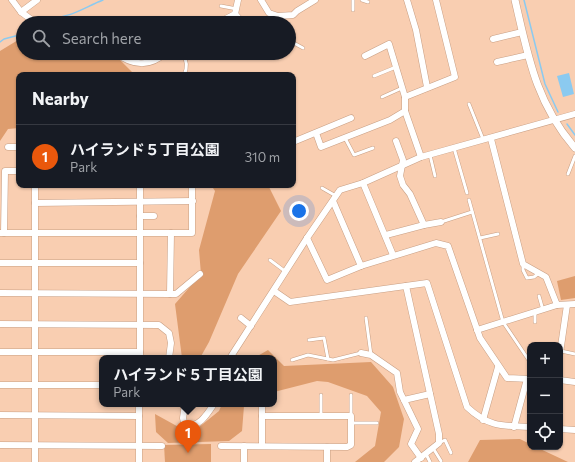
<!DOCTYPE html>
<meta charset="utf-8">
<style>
:root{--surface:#171b24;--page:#242831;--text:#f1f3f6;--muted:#9ea1a6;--line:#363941;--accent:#ea580c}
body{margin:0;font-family:Commissioner,"Noto Sans JP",sans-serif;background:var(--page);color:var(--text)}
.controls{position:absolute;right:12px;bottom:12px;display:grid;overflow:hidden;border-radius:8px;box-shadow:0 1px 3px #0004}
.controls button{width:36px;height:36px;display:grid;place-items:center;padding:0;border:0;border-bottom:1px solid var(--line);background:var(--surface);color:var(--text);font:20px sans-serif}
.you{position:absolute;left:299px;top:211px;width:14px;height:14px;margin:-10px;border:3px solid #fff;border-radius:50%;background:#1a73e8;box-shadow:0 0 0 6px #1a73e833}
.badge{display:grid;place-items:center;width:26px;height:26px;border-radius:50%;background:var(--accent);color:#fff;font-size:13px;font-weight:700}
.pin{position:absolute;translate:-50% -33px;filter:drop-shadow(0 1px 2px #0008)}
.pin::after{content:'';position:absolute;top:21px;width:14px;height:12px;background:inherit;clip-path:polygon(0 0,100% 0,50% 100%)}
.popup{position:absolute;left:99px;top:355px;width:178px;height:52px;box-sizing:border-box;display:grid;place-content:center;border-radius:8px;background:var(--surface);filter:drop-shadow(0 1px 3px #0005);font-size:13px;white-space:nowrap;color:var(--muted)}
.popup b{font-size:15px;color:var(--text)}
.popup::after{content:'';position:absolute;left:50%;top:100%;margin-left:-8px;border:8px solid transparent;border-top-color:var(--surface)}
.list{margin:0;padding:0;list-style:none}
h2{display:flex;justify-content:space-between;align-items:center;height:52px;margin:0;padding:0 16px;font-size:17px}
h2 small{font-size:13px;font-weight:400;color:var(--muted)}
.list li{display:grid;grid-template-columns:26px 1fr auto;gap:12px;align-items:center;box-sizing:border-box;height:64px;padding:0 16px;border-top:1px solid var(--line)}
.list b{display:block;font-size:15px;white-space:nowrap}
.list p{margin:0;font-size:13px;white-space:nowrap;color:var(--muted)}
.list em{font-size:13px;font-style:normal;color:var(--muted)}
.icon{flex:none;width:22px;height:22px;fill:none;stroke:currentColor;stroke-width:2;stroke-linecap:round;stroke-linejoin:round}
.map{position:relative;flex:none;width:575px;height:462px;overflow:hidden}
.search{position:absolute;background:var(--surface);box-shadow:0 1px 3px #0004;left:16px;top:16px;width:280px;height:44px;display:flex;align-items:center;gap:10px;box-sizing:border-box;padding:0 14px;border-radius:22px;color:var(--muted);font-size:15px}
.panel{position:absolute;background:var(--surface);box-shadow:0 1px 3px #0004;left:16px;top:72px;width:280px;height:116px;border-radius:8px}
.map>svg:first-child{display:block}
</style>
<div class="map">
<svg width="575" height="462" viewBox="0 0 575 462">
<rect width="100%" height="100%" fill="#f9ceb1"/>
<g fill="#de9d6e">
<polygon points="23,37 23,53 113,53 135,75 19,75 19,128 8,129 0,141 0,51"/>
<polygon points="211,185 268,185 281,211 238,274 209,342 200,358 182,358 175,304 201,274 199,250 215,191"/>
<polygon points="575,276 575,298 561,300 557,281"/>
<polygon points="268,350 284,366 371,362 393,387 404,419 399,447 384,462 355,462 375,446 381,412 367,396 328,382 317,381 274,392 274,358 254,358"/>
<polygon points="222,404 247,404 244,406 242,431 229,441 168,443 156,432 155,414 184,430 193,432 219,411"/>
<polygon points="520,439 530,444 530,447 536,447 568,462 468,462 480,440"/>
<polygon points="211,444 211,462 165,462 164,445"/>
</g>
<polygon fill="#8bcaf0" points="569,73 574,94 563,97 557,76"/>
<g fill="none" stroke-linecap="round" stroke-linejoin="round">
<g stroke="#8bcaf0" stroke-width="1.5">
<polyline points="524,0 545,84 558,112"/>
<path d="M43 23 50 17C69 19 85 7 103 0"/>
<polyline points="0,42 4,39 23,34"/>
<polyline points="567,124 575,135"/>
</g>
<g stroke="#c89f84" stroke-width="4">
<g id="service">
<polyline points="362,0 368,2"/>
<polyline points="221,6 237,9"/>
<polyline points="353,10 353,0"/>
<polyline points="232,23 235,15"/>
<polyline points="277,23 281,17"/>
<polyline points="289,24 292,42 289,48"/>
<polyline points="292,42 303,48"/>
<path d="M182 53C187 60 188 67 184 75"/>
<polyline points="266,57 274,53"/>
<polyline points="374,76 396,67"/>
<polyline points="382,97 402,88"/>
<polyline points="469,104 483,139"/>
<polyline points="345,138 354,155 373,148"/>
<polyline points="454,148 467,193"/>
<polyline points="430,155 435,176"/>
<polyline points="568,174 575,156"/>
<polyline points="322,188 336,196"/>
<polyline points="469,200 503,322 530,362"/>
<polyline points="441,222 472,212"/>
<polyline points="480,238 498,234"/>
<polyline points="270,260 286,272"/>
<polyline points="523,264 523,270 527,278 534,277 539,273"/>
<polyline points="539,296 543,310"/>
<polyline points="366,318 371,355"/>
<polyline points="535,322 535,312"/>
<polyline points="309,340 324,338 328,359"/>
<polyline points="561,351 575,354"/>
<polyline points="292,360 308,355 333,360 361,353"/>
<polyline points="321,395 321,416"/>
<polyline points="351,395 351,416"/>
<polyline points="351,423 377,423"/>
<polyline points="439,443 445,440 451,453"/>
<polyline points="433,448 441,461"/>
<polyline points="426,454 430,462"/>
</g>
</g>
<g stroke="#c89f84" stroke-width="7">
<g id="minor">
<polyline points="12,0 21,12 36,23"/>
<polyline points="261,0 269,13 278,16 293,15 297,11 315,0"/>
<polyline points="407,0 416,30 427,87"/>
<polyline points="21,12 37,0"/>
<polyline points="235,14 243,23"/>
<polyline points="218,23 235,14 238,0"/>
<polyline points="493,39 522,32"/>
<path d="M116 53C131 65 150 68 165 53"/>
<polyline points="365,56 389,44 405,97 405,111 421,157"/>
<polyline points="497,62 528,55"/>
<polyline points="405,97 455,77 436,0"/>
<polyline points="316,133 321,147 390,120 405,111"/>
<polyline points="491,139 523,264 546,277 557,305 575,304"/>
<polyline points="396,141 403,160 400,176 403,185 410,194 424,225"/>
<polyline points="293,142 351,118"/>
<polyline points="8,147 19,147"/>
<polyline points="363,183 393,255"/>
<polyline points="35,185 35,462"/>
<polyline points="333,201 361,266"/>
<polyline points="35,203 193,201"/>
<polyline points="140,216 154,216"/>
<polyline points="0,233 192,233 192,185"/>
<polyline points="4,233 5,171 19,171"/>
<polyline points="386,235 424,225 441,222"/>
<polyline points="307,238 327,280 361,266 436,243 448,246 480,338 507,378 530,379"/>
<polyline points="0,263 140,263"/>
<polyline points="406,286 439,434 439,443 415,462"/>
<path d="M274 291 290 302 427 283 467 407C488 427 503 426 530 427"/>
<polyline points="0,293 170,294 171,233"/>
<polyline points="170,294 176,294 200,274"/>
<polyline points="241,318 251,326"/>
<polyline points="0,324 159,325 169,333 171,343 169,358"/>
<polyline points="477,330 557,305"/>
<polyline points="0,352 140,352"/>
<polyline points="361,353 371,355 397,373 400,392 418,429 411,444 421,458"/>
<polyline points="560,353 567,305"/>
<polyline points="140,358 140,185"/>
<polyline points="230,358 307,238 340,190 363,183 421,157 575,114"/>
<polyline points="560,380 575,382"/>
<polyline points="0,385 102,385"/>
<polyline points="404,400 430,394"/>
<path d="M185 404 183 418 185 427C200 426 206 416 214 404"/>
<polyline points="262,404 262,416"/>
<polyline points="0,415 139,416"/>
<polyline points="483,420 498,367"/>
<polyline points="514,427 527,379"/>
<polyline points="560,429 575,430"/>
<polyline points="0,445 162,446"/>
<polyline points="221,446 347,447 351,445 351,416 262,416 262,446"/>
<polyline points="244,446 244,462"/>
<polyline points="139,462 139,404"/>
<polyline points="327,462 327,447"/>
</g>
</g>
<g stroke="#c89f84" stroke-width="8">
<path id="tertiary" d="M515 0C528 56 536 103 575 148"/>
</g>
<use href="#service" stroke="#fff" stroke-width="3"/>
<use href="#minor" stroke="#fff" stroke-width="6"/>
<use href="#tertiary" stroke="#fff" stroke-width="7"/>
</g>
</svg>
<div class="controls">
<button>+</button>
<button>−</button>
<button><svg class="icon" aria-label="locate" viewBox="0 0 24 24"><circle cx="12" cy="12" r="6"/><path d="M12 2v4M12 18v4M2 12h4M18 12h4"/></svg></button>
</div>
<div class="you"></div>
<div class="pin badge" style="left:188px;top:453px">1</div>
<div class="popup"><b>ハイランド５丁目公園</b>Park</div>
<div class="search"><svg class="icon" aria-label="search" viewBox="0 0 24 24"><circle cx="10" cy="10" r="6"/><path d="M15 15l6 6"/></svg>Search here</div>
<section class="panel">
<h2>Nearby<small></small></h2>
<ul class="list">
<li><span class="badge">1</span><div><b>ハイランド５丁目公園</b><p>Park</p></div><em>310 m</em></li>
</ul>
</section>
</div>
